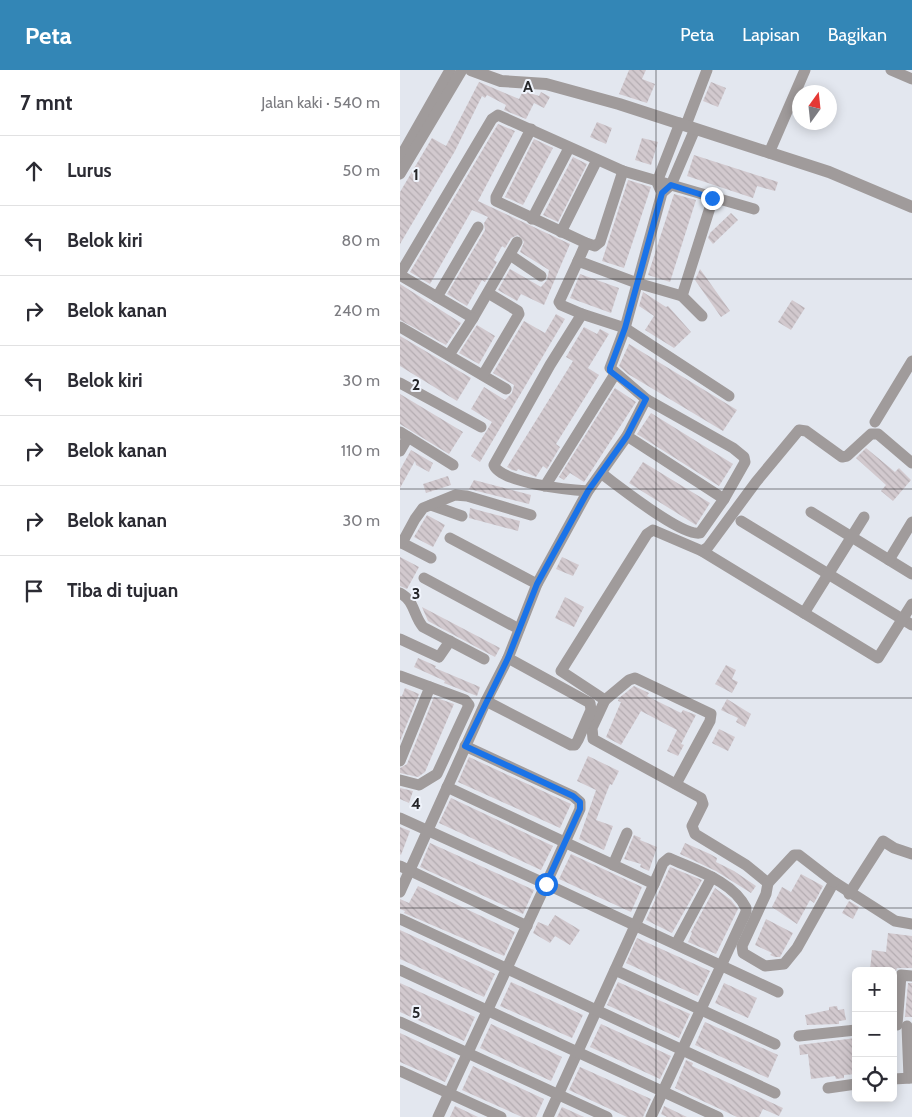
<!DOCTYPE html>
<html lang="id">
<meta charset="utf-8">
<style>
:root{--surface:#fff;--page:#f7f7f7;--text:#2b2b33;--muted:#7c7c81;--line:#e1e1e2;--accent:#3386b6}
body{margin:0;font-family:Cabin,sans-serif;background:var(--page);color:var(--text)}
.controls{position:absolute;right:15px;bottom:15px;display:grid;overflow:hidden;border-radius:8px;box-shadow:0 2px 12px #0003}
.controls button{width:45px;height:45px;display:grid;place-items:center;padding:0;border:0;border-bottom:1px solid var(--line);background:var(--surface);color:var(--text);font:25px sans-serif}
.compass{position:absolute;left:392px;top:15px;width:45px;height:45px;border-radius:50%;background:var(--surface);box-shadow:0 2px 12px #0003;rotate:15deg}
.stop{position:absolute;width:15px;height:15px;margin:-11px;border:4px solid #1a73e8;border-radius:50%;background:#fff}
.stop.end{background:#1a73e8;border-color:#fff;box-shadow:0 1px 5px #0008}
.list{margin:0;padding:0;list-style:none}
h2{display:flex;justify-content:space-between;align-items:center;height:65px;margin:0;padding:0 20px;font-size:21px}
h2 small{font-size:16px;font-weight:400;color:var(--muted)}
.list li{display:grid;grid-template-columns:32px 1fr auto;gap:15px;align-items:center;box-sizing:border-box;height:70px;padding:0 20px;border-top:1px solid var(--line)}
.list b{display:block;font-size:19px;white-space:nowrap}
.list em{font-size:16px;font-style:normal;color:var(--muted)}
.icon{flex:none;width:28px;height:28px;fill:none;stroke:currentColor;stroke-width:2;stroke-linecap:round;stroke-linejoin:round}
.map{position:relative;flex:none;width:512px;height:1047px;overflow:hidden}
header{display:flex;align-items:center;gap:30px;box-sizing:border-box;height:70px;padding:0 25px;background:var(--accent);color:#fff}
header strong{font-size:24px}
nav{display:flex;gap:28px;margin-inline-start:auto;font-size:18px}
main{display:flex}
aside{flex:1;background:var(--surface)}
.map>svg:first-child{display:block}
</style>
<header>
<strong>Peta</strong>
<nav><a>Peta</a><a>Lapisan</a><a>Bagikan</a></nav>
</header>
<main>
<aside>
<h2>7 mnt<small>Jalan kaki · 540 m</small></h2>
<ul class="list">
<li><svg class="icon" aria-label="ahead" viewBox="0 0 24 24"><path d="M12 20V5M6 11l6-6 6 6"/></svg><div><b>Lurus</b></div><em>50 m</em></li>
<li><svg class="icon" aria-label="left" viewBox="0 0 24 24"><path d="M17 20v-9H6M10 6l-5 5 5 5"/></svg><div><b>Belok kiri</b></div><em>80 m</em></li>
<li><svg class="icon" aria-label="right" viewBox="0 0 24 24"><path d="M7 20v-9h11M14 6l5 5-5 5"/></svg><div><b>Belok kanan</b></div><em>240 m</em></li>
<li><svg class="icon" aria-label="left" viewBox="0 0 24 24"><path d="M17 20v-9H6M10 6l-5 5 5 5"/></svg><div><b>Belok kiri</b></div><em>30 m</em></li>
<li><svg class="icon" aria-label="right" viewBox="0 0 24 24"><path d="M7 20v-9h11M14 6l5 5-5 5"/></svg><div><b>Belok kanan</b></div><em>110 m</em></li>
<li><svg class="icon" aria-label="right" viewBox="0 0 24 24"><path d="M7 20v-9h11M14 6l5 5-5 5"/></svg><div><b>Belok kanan</b></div><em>30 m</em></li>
<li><svg class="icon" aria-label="arrive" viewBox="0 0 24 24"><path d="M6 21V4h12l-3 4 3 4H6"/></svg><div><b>Tiba di tujuan</b></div></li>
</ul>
</aside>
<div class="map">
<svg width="512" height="1047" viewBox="0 0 512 1047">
<defs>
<pattern id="building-back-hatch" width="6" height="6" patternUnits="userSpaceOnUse" patternTransform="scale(1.25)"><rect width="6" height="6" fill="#d2c9ce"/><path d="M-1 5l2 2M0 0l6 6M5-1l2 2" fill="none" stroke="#b4acb1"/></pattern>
</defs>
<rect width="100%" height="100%" fill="#e3e7ef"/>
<g fill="url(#building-back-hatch)">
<polygon points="229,0 246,0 242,9 255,14 247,33 219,24"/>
<polygon points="79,12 119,29 123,21 139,26 141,22 150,27 144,38 134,33 126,49 104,40 106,35 87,25 85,28 82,26 55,81 0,174 0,122 32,68 46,76"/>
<polygon points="311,12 326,18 318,37 303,31"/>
<polygon points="197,52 212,58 206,74 190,67"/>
<polygon points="98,54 115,61 78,131 170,174 144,235 121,224 117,231 98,220 110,199 141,217 147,210 149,200 120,182 124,172 118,165 111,168 105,178 102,176 94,190 97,192 85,212 82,210 67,236 47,224 85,160 84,153 88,147 72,140 30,214 10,202"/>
<polygon points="242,68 258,72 251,95 235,90"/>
<polygon points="134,69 153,78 123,135 105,127"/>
<polygon points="294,85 378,112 375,121 357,116 353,128 287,106"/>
<polygon points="173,87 187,94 158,152 143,145"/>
<polygon points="228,110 251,117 224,198 202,191"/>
<polygon points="274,124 296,130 270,212 248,205"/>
<polygon points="331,143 338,150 313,174 308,168 310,163"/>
<polygon points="300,199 330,241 321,247 295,210"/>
<polygon points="180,204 219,218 211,243 170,228"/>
<polygon points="0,214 61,253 46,275 0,250"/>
<polygon points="243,222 266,237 268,236 291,262 274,278 245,260 254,246 239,236"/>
<polygon points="392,230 405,238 391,260 378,252"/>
<polygon points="156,244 165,249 80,392 71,386 92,352 71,339 84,317 105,330 112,323 114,315 93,303 124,251 145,263"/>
<polygon points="77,255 95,266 79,294 59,283"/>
<polygon points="184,257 197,264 200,259 209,264 188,298 199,305 156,374 160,377 147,399 143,396 136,407 118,399 117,401 112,400 107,397 173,291 166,287"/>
<polygon points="0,266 71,308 57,331 0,296"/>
<polygon points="229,274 337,340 323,361 228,304 219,296"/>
<polygon points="215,318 236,332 184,412 170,403 164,410 159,407"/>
<polygon points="0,324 63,362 49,384 0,354"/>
<polygon points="251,343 333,394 319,416 237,364"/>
<polygon points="466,378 495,402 499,398 511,410 493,431 481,421 486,415 456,388"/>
<polygon points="11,380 33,393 29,402 16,395 15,391 0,418 0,400"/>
<polygon points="243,392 310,433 296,455 229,413"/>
<polygon points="48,406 51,415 26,423 23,414"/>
<polygon points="74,410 131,425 129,434 69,419"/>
<polygon points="70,438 120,451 118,461 69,448"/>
<polygon points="27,445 45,455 33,477 14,467"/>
<polygon points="0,487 19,497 7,519 0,516"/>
<polygon points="162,487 179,495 173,506 156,499"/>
<polygon points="165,527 184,537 174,557 155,548"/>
<polygon points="22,537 100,578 95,587 28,551"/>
<polygon points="18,588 36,596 35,598 80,617 77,626 44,613 45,611 14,597"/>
<polygon points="326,595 336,600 332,609 338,612 332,623 315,614"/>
<polygon points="234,616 249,623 247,626 281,643 283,640 296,645 281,674 284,675 278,686 267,681 277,660 241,641 221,675 206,667 221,632 218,631 219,628"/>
<polygon points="5,618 19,624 0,671 0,626 2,626"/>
<polygon points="34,627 54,634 25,702 18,707 0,703 0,698 7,694"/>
<polygon points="327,629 351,644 345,657 336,652 338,648 321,640"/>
<polygon points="319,659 335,667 328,681 312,673"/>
<polygon points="188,686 219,701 212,715 210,714 196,750 213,756 204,780 179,769 196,720 177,711"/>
<polygon points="69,687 171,734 160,758 58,712"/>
<polygon points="0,718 13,721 9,733 0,729"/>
<polygon points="51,728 153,776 141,800 39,753"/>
<polygon points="0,757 10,761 1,785 0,784"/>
<polygon points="234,765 241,768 240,770 257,777 249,801 240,797 241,794 224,789"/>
<polygon points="30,773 134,820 123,844 20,797"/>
<polygon points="285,773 310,784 317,788 316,792 334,801 356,816 351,823 316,801 280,784"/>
<polygon points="171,784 242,817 231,842 159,809"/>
<polygon points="270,797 302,810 272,863 246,850"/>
<polygon points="401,804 423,816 414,833 410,830 397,854 372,837 382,817 391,822"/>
<polygon points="18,816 115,862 104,886 4,843 5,841 0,839 0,829 9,833"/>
<polygon points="315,818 331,830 338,839 316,884 288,872 292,863 291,862"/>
<polygon points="449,831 459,837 453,849 442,843"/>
<polygon points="155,845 180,860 170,875 155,866 150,873 133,863 138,852 148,856"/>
<polygon points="366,849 393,863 380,887 375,887 370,885 372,883 355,875"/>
<polygon points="0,860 95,904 84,927 0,889"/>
<polygon points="488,863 512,866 512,898 497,898 493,908 493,901 470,900 472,880 486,882"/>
<polygon points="237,868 310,901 298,926 226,893"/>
<polygon points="111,912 183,945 172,968 100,936"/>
<polygon points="218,912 290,944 279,968 207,935"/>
<polygon points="0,913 75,947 64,971 0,942"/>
<polygon points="324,913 357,928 348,948 315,933"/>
<polygon points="508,913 512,913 512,947 505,947"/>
<polygon points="437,936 438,940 444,939 446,950 439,951 439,954 407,955 405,945 429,940 429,937"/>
<polygon points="305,952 378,985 368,1008 295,975"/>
<polygon points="91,954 162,987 151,1011 80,978"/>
<polygon points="201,954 271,986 260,1009 190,977"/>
<polygon points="0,963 56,989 45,1012 0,992"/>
<polygon points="456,968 456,1004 444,1005 444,1008 436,1009 435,1006 411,1009 408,984 400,985 399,975"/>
<polygon points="286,990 293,993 292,996 383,1038 379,1046 363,1039 359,1047 337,1047 275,1018"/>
<polygon points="73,996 144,1029 136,1047 122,1047 62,1020"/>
<polygon points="180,997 251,1029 243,1047 227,1047 169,1020"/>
<polygon points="55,1036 78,1047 50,1047"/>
<polygon points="264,1036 287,1047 267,1047 261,1044"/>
<polygon points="162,1037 184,1047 157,1047"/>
</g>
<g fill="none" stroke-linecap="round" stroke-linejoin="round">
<g stroke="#a09b9b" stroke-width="11">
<polyline points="491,0 512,9"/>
<polyline points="286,55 307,0"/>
<polyline points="131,59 96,127 96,131 186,173 195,176 200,172 223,101"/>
<polyline points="369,83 405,0"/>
<polyline points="0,88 50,0"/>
<polyline points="0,104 62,0"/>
<polyline points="260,119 257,112 280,53"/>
<polyline points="132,149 169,78"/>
<polyline points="161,162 197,90"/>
<polyline points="186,173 178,191 237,213 282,226 302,246"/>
<polyline points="110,185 141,206"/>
<path d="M178 191 159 232 161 235 182 244 150 295 94 395C100 413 170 420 188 421"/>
<polyline points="0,204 92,49 98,45 223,101 354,139"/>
<polyline points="0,205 73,248 117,172"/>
<polyline points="282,226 313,128"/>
<polyline points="37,227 78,157"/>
<polyline points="182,244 225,258 329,326"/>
<polyline points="0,257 106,319"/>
<polyline points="49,285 73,248"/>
<polyline points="83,305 119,244 118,241 88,223"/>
<polyline points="0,313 81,357"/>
<polyline points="475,352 512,291"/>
<polyline points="0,362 53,395"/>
<polyline points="227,366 324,429 345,392 344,387 333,378 246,329 210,298 225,258 262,123 271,115 295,59"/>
<polyline points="0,381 8,367"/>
<polyline points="512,393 478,364 471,364 447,386 442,387 406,361 399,360 356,412 308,477 302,481 253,460 247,464 161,601 205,630 192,658 193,669 301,728 303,734 292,756 295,764 346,795 368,813 366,824 342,876 343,883 365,896 384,894 397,878 434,812 495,851 512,854"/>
<path d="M202 404C220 417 282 467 300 463L324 429"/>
<polyline points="145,416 215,304"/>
<polyline points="31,435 62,446"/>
<polyline points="411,442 512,504"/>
<polyline points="341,451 512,555"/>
<polyline points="50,468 137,514"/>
<polyline points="0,472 31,488"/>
<polyline points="2,473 15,449 23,438 55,425 67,426 131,445"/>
<polyline points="302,481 478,588 512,534"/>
<polyline points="489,490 512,452"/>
<polyline points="24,508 119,559"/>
<path d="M0 523C15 531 13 545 23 557L84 589"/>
<polyline points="404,543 464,447"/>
<polyline points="0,569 39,587 50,571"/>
<polyline points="0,606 65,630 69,635 37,704 19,715 0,710"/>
<polyline points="205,630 229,610 235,608 311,644 310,651 276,714"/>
<polyline points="86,631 171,675 175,675 178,670 191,640 190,633 108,588"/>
<polyline points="65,676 173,726 180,732 180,739 146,814 378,922"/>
<polyline points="0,691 30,617"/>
<polyline points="47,717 254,814 148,1047"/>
<polyline points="0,748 146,814 38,1047"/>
<polyline points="213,795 227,763"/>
<polyline points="0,796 127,856"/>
<polyline points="368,813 394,785 399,785 434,812"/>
<polyline points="0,822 86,631 108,588 137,514 188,421 227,366 246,329"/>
<polyline points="449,824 483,771 494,778 512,784"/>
<polyline points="0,849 375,1023"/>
<polyline points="276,874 312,807"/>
<polyline points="0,900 318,1047"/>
<polyline points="215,900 375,974"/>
<polyline points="0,952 207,1047"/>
<polyline points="497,955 501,905 512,906"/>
<polyline points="507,956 509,1008"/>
<polyline points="399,966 456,960"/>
<polyline points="0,1001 101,1047"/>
<polyline points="493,1009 512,1008"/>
<polyline points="428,1018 456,1014"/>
<path d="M251 1047 346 842V838C333 811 295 800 269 788L263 793 254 814"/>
</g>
<polyline stroke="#a09b9b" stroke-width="12" points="71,0 101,11 146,14 219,34 429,102 512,137"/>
</g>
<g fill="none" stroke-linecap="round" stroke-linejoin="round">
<polyline stroke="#1a73e8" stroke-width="6" points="146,814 180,739 180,732 173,726 65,676 108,588 137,514 188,421 227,366 246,329 210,301 210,298 225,258 262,123 271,115 312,128"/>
</g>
<path fill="none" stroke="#252629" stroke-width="1" stroke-opacity="0.55" d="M256 0V1047M0 209H512M0 419H512M0 628H512M0 838H512"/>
<g font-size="16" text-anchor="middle" font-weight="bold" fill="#252629" stroke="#f0f4fc" stroke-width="4" stroke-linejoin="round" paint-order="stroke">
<text x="128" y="22">A</text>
<text x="16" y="110">1</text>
<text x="16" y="320">2</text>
<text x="16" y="529">3</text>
<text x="16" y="739">4</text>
<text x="16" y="948">5</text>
</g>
</svg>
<div class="controls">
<button>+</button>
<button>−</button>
<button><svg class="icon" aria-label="locate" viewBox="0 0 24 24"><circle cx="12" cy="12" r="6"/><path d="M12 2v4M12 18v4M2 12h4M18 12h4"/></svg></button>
</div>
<svg class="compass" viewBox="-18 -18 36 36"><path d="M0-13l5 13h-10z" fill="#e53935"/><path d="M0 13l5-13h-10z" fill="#7c7c81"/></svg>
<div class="stop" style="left:146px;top:814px"></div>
<div class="stop end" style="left:312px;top:128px"></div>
</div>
</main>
